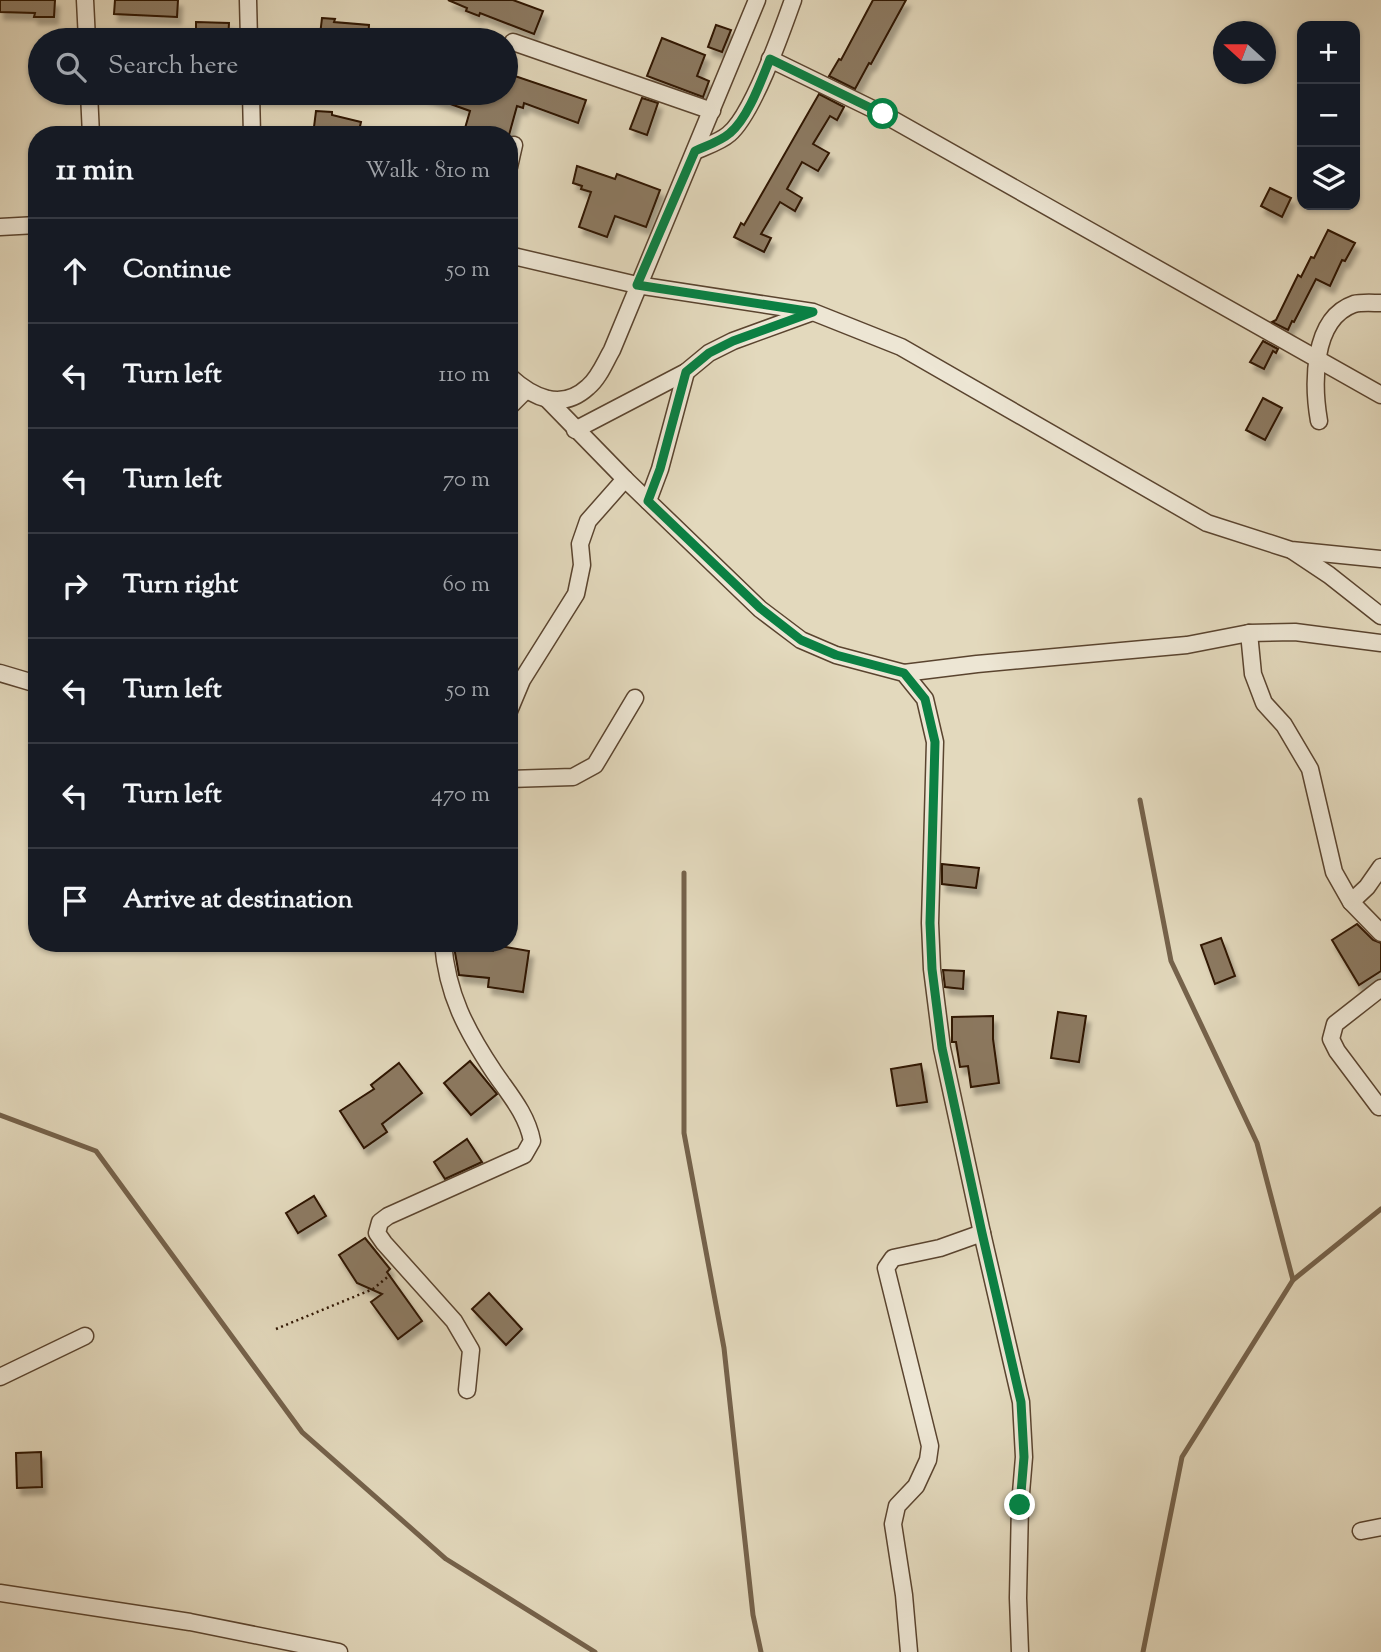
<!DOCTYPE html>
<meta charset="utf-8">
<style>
:root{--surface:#171b24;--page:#20242c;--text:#f1f3f6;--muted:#9ea1a6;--line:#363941}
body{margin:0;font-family:"Sorts Mill Goudy",serif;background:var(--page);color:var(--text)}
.controls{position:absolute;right:21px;top:21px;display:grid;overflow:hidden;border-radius:14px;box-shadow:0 2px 5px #0004}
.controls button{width:63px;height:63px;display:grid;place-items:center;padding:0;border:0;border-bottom:2px solid var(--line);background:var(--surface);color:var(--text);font:35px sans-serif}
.compass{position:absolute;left:1213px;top:21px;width:63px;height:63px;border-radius:50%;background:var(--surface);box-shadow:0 2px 5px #0004;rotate:291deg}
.stop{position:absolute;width:21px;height:21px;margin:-16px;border:5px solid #0b8043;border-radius:50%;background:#fff}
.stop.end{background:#0b8043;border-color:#fff;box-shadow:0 2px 7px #0008}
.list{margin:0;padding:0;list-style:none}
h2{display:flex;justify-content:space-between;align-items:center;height:91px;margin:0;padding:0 28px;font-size:30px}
h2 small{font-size:23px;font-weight:400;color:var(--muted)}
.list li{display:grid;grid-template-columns:46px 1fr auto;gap:21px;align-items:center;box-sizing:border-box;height:105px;padding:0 28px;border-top:2px solid var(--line)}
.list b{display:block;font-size:26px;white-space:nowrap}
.list em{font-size:23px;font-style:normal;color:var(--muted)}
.icon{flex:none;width:38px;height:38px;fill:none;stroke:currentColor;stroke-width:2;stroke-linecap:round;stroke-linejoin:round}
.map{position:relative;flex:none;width:1381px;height:1652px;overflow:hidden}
.search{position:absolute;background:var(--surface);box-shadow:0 2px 5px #0004;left:28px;top:28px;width:490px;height:77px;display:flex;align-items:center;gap:18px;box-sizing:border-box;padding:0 24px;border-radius:38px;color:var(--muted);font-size:26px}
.panel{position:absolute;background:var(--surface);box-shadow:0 2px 5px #0004;left:28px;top:126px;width:490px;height:826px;border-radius:28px}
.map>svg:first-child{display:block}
</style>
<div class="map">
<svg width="1381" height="1652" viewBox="0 0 1381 1652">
<defs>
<filter id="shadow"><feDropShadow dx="4" dy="7" stdDeviation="2" flood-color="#0004"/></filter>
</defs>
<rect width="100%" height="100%" fill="#e3d9bd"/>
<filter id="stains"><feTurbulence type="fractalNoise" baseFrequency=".00286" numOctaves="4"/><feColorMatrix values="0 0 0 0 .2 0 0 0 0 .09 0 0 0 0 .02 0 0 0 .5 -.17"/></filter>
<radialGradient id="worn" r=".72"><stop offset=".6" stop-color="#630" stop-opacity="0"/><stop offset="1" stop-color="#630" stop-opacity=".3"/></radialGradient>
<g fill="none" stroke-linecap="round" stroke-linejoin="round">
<g stroke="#75624b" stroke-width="5">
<polyline points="1140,800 1171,961 1257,1143 1293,1280 1182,1457 1143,1652"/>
<polyline points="684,873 684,1133 724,1348 753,1615 761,1652"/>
<polyline points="0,1115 96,1151 302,1432 446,1559 595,1652"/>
<polyline points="1293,1280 1381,1209"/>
</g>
</g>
<g fill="#8c7a62" stroke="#2d1300" stroke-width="2" filter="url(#shadow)">
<polygon points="0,0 55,0 54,17 34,17 35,13 0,12"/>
<polygon points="115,0 178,0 177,17 114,14"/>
<polygon points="448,0 513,0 543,11 534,34 480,13 479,16 466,11 467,8"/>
<polygon points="873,0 906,0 871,64 869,63 855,89 829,76 839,59 841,60"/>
<polygon points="322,18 335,19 334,22 369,25 368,39 320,35"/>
<polygon points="196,22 229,23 228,40 196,40"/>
<polygon points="716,25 731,30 722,52 708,47"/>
<polygon points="662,38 705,55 697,76 709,81 703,97 647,76"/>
<polygon points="506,73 586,100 578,123 524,103 523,108 517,106 509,135 463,135 470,111 425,95 426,93 506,93"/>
<polygon points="819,94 844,107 837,120 830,116 813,144 829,153 818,171 802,162 787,189 802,198 795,211 780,202 761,234 771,238 764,252 734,237 741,223 744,225"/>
<polygon points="642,98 658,103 647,135 630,129"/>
<polygon points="316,111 332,112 332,115 361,122 358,135 331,130 330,135 313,135"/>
<polygon points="577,166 615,179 617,174 660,190 646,227 615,216 607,237 579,227 591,192 581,189 582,186 573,183"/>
<polygon points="1270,188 1291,198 1282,217 1261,206"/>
<polygon points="1328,230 1355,243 1345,261 1342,260 1330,286 1316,279 1294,322 1292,321 1288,330 1272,322 1276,320 1298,275 1301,277 1311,257 1314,258"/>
<polygon points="1263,341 1278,349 1276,353 1273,351 1264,369 1250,362"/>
<polygon points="1263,398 1282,408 1265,440 1246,430"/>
<polygon points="942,864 979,868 976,888 942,884"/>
<polygon points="1357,924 1373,940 1381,943 1381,971 1359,985 1332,940"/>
<polygon points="1221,938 1235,976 1215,984 1201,945"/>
<polygon points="494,945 529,951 523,992 488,987 489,978 459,975 454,947 493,951"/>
<polygon points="943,970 964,971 963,989 945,987"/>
<polygon points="1058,1012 1086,1016 1079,1062 1051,1058"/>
<polygon points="993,1016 993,1039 999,1083 971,1087 968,1066 960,1067 956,1042 952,1042 952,1017"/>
<polygon points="470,1061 497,1094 471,1115 444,1083"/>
<polygon points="399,1063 422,1093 382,1124 387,1132 364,1148 340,1111 374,1089 371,1085"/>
<polygon points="921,1064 927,1102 897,1106 891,1069"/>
<polygon points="467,1139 482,1162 445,1179 434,1162"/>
<polygon points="314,1196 326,1216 298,1233 286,1213"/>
<polygon points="365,1238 390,1269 387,1272 422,1321 398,1339 371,1302 382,1294 357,1283 339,1255"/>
<polygon points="489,1293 522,1329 506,1345 472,1309"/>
<polygon points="41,1452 42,1487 17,1488 16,1453"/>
</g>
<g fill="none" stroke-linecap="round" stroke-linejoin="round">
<g stroke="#5a442f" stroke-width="19">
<g id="minor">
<polyline points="85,0 87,40"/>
<polyline points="248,0 249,40"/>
<polyline points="513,42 712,111"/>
<polyline points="770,59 883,114 1381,395"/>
<polyline points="89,93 91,135"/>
<polyline points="251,93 252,135"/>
<path d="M695 151C706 146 720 142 729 134 753 114 782 31 793 0"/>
<polyline points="509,167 514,145"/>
<polyline points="0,227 37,225"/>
<polyline points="509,255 637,285 813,312 901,347 1207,523 1291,550 1381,559"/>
<path d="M509 376C532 397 561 412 588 387 599 378 605 362 612 350L757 0"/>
<polyline points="547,399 625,479 760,609 801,640 836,655 904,673 925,699 935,742 930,923 932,969 942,1048 982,1233 1021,1402 1024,1457 1020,1505 1018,1598 1020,1652"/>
<polyline points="509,407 525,391"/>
<path d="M1319 421C1313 386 1311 319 1354 304 1361 302 1373 303 1381 303"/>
<polyline points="575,430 686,372 709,353 733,341 810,313"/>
<polyline points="648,501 660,469 686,372"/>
<polyline points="1293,551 1329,575 1381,616"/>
<polyline points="1249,633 1253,674 1264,703 1284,725 1310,769 1334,872 1351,902 1381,933"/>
<polyline points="0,673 37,684"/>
<polyline points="904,673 977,664 1187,645 1249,633 1295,632 1381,643"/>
<polyline points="509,711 522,680 576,594 582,565 580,544 588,521 625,479"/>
<polyline points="509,779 573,777 595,765 635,698"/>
<polyline points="1351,902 1367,887 1381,867"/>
<path d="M443 943C447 994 466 1030 494 1072 509 1094 527 1114 532 1141L524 1155 388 1216 380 1222 377 1233 384 1243 454 1321 471 1350 467 1390"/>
<polyline points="1379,1107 1337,1051 1331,1039 1335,1024 1381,988"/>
<polyline points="0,1377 85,1336"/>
<polyline points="1361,1531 1381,1527"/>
<polyline points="0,1593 190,1622 339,1652"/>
<polyline points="909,1652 904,1595 893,1524 897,1506 916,1486 928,1460 930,1446 886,1268 893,1258 940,1248 982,1233"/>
</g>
</g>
<polyline stroke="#2d1300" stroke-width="2.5" stroke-dasharray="2 3.5" stroke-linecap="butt" points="276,1329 373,1289 390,1275"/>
<use href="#minor" stroke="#ede6d4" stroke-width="16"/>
</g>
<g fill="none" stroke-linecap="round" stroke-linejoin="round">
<path stroke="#0b8043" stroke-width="9" d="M883 114 770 59C761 81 748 118 730 133 721 141 706 146 695 151L637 285 813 312 733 341 709 353 686 372 660 469 648 501 760 608 801 640 836 655 904 673 925 699 935 742 930 923 932 969 942 1048 982 1233 1021 1402 1024 1457 1020 1505"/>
</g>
<rect width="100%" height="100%" filter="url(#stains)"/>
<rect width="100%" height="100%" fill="url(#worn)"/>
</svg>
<div class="controls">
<button>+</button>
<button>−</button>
<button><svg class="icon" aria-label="layers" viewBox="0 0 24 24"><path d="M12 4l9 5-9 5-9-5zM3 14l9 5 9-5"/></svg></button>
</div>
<svg class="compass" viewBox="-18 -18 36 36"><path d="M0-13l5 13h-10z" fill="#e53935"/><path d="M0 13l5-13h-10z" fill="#9ea1a6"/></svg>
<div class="stop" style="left:883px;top:114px"></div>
<div class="stop end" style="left:1020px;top:1505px"></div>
<div class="search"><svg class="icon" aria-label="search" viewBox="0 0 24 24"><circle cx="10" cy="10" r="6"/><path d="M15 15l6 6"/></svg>Search here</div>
<section class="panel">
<h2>11 min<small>Walk · 810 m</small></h2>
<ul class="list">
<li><svg class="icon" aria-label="ahead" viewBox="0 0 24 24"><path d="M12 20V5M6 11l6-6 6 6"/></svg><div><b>Continue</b></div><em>50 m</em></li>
<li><svg class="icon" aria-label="left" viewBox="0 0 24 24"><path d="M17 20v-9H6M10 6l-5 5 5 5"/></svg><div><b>Turn left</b></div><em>110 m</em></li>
<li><svg class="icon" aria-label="left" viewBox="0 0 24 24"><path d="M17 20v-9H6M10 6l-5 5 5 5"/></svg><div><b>Turn left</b></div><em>70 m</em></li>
<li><svg class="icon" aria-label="right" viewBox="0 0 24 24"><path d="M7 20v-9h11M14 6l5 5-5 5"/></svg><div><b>Turn right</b></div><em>60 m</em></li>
<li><svg class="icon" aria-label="left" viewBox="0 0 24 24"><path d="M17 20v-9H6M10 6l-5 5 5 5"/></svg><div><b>Turn left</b></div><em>50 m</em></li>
<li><svg class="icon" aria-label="left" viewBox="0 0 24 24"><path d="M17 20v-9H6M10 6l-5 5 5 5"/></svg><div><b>Turn left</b></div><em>470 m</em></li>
<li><svg class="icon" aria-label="arrive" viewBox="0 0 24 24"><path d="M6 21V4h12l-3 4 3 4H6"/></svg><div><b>Arrive at destination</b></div></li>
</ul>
</section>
</div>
